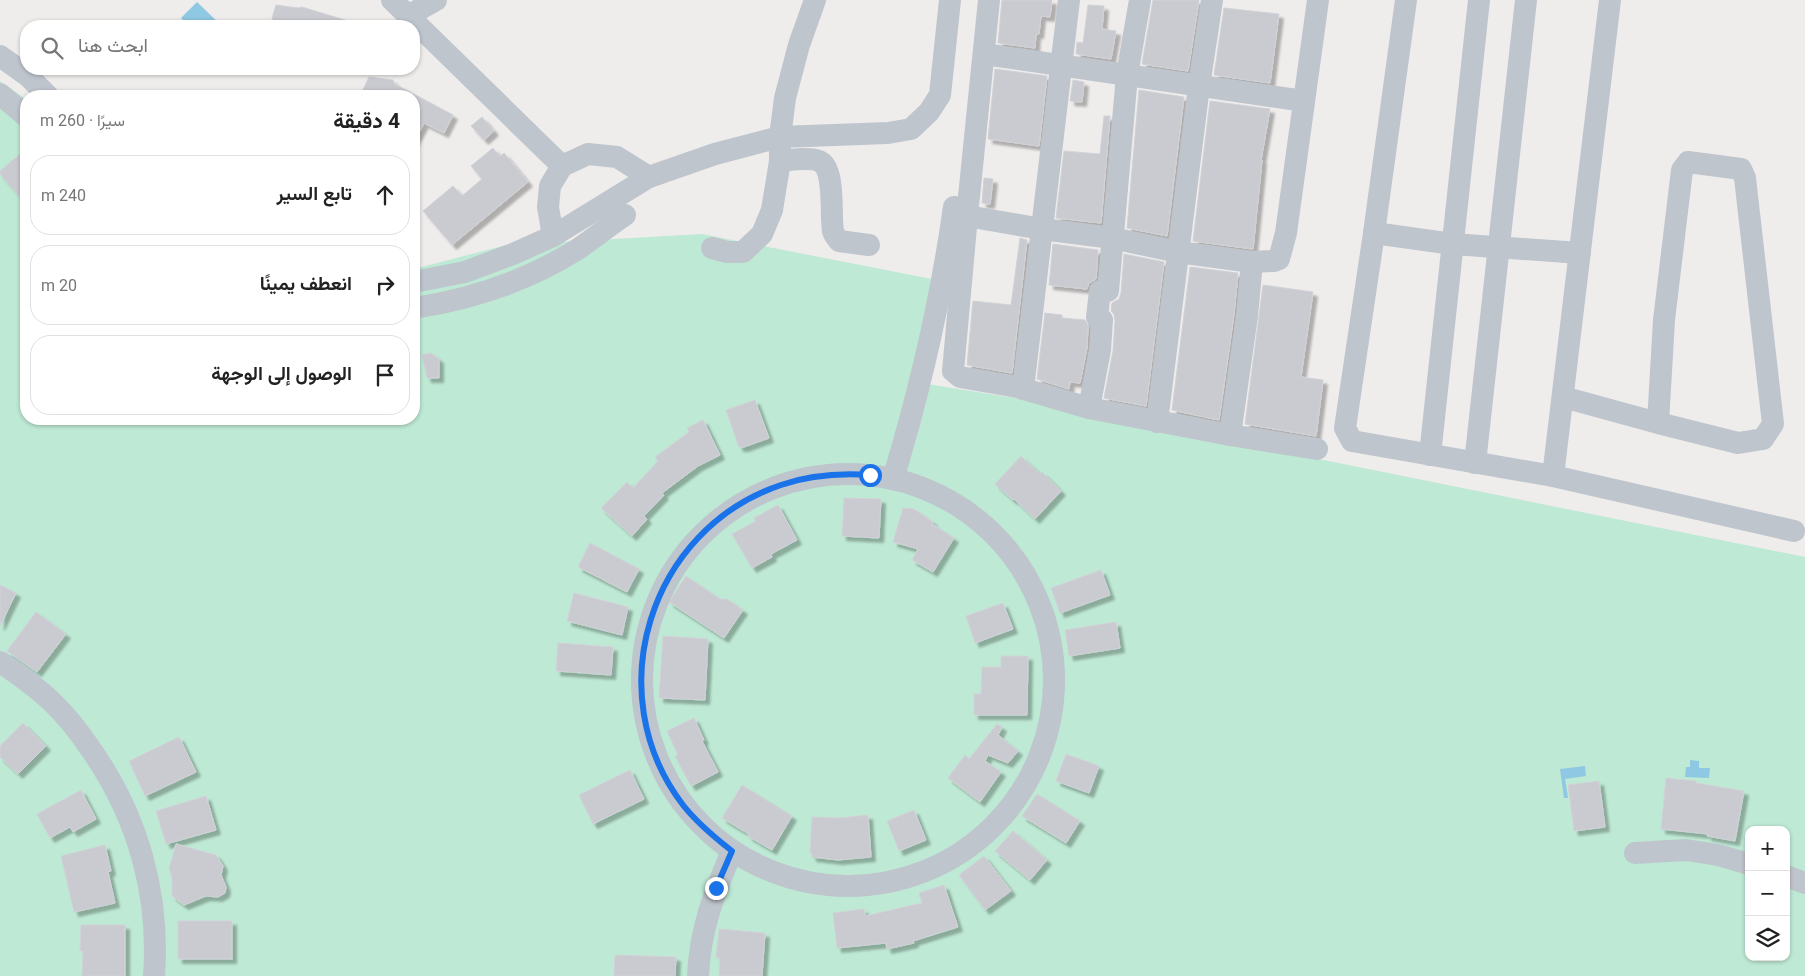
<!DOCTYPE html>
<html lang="ar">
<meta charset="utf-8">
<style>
:root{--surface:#fff;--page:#f6f6f6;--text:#222;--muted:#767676;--line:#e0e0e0}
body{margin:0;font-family:Roboto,Vazirmatn,sans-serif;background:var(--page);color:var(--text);direction:rtl}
.controls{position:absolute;right:15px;bottom:15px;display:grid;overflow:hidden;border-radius:10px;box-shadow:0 1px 4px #0004}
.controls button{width:45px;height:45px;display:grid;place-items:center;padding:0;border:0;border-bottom:1px solid var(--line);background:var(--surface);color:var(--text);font:25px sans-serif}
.stop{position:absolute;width:15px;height:15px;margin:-11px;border:4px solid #1a73e8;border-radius:50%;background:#fff}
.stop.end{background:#1a73e8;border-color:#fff;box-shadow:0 1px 5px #0008}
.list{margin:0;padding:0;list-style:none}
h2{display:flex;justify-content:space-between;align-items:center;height:65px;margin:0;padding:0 20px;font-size:21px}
h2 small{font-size:16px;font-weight:400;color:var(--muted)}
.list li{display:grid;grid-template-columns:32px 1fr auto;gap:15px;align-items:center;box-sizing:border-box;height:80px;margin:0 10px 10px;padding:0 10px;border:1px solid var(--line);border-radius:20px}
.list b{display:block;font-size:19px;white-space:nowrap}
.list em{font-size:16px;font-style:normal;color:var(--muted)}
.icon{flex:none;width:28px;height:28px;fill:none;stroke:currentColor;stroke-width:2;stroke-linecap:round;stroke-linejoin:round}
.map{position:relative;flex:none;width:1805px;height:976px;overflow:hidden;direction:ltr}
.search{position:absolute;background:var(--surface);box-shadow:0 1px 4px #0004;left:20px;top:20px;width:400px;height:55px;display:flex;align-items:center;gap:12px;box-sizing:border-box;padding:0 18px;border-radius:20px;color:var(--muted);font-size:19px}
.panel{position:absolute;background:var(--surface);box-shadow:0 1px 4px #0004;left:20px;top:90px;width:400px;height:335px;border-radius:20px;direction:rtl}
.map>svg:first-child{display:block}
</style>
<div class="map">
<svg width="1805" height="976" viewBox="0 0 1805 976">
<defs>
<filter id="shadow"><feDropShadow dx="4.5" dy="4.5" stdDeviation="1" flood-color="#0004"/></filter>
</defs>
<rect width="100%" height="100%" fill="#efedec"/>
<path fill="#bee9d4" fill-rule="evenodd" d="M0 81 26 99V419H414V269L506 245 702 234 942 281 927 384 1015 398 1805 557V976H0ZM1749 830H1786V957H1749Z"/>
<g fill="#8fc8e2">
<polygon points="197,2 222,26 189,26 181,18"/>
<polygon points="1690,760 1699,761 1699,768 1710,768 1709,778 1685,777 1686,767 1690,767"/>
<polygon points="1585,766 1586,776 1565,779 1568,798 1564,798 1560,769"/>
</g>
<g fill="#cacbd1" stroke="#d1d2d7" filter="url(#shadow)">
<polygon points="1002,0 1052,0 1050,17 1041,16 1039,34 1036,34 1035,48 998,43"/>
<polygon points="1153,0 1199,0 1188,71 1142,64"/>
<polygon points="276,5 298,8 302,7 355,23 354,26 276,26 272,18"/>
<polygon points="1088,5 1104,6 1102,29 1116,31 1111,59 1076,54 1077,42 1083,43"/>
<polygon points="1224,8 1279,14 1270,83 1214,75"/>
<polygon points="995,69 1047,76 1039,146 988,139"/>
<polygon points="369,77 393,80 395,84 453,115 444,133 424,123 414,142 414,96 360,96"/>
<polygon points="1073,80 1084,82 1082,102 1070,101"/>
<polygon points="1139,90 1184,97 1167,236 1127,228"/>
<polygon points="1210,101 1270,109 1261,160 1262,160 1253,249 1193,241"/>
<polygon points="1104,116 1110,116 1101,223 1056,218 1064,151 1100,154"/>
<polygon points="482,117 494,131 484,140 471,126"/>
<polygon points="493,148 500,157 504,153 528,182 452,245 423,211 453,186 462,196 482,179 471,166"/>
<polygon points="21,153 26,160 26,204 0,174 0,171"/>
<polygon points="984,178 993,179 990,204 982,203"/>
<polygon points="1020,238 1027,240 1012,373 967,365 973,301 1011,305"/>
<polygon points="1053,244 1098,250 1096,279 1089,283 1087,289 1049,285"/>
<polygon points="1124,254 1164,262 1146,406 1104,398 1113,351 1115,321 1114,314 1111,311 1112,303 1119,299 1121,293"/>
<polygon points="1190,267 1238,273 1234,314 1219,420 1172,410"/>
<polygon points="1263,285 1313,292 1301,377 1323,380 1316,436 1245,424"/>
<polygon points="1045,313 1062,315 1062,318 1085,320 1088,326 1087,348 1080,383 1070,382 1069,389 1037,379"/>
<polygon points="431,353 439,359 439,378 427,378 422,355"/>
<polygon points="755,400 769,438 744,447 739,447 726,410"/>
<polygon points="703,420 720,455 698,466 662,493 664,495 644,516 647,519 632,536 601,508 627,482 633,488 658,461 655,457 689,432 687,428"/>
<polygon points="1021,456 1040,474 1042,472 1061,491 1035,519 1014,499 1013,500 995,484"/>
<polygon points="844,498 881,499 879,538 842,536"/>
<polygon points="778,505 797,540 771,554 772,557 752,568 732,534 756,521 754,518"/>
<polygon points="903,508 914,509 933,522 932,524 954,538 933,572 912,560 918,549 893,542"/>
<polygon points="590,543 639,569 627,592 578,567"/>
<polygon points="1101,570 1110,595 1060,613 1051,588"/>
<polygon points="686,576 720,599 727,599 743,610 724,638 669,602"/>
<polygon points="0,585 16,593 0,626"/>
<polygon points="574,593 628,607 622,635 567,621"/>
<polygon points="1003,603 1013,629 975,643 966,616"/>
<polygon points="36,612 66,634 37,672 7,651"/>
<polygon points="1116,622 1120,648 1069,656 1065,630"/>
<polygon points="663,636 708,639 705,700 659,698"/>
<polygon points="558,643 613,647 611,675 556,671"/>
<polygon points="1001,656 1028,656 1027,715 974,715 974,694 981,694 982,667 1001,667"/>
<polygon points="694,718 704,740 702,741 718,772 691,786 675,756 678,755 667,731"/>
<polygon points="23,723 46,746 18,774 0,757 0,746"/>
<polygon points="997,724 1002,727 998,735 1018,751 1008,763 988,755 985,761 1001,772 980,802 948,778 965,755 969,759"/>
<polygon points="179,737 196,772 145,796 129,761"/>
<polygon points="1066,754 1099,766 1089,793 1056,781"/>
<polygon points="630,770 644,799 593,824 579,795"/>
<polygon points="1666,778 1696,781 1696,783 1744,791 1735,841 1707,836 1708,834 1661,829"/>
<polygon points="1599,781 1605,827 1574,831 1568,785"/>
<polygon points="742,785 792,816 772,850 748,836 749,834 722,818"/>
<polygon points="81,790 96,819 73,832 70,827 50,838 37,814"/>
<polygon points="1037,794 1080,821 1066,843 1022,816"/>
<polygon points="206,796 216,830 166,844 156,811"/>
<polygon points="914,810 926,840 899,851 887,821"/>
<polygon points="868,815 871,857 838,860 812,857 812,853 810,853 812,817 839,818"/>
<polygon points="1013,831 1047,860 1030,880 995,851"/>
<polygon points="176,844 216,855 223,866 221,875 226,887 225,893 218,897 206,896 184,905 172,896 172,877 169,869"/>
<polygon points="105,845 111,871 108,872 115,903 74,912 61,856"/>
<polygon points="984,856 1011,891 985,910 959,875"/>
<polygon points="944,885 958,927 913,941 914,943 887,949 886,943 837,948 833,913 864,909 865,916 922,903 919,893"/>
<rect x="178" y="921" width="54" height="38"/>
<polygon points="81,925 125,925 125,976 82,976 83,951 80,951"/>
<polygon points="719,929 765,933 762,976 719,976 720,958 716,958"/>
<polygon points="615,955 676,957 675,976 614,976"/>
</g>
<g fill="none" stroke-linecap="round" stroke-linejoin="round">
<g stroke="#bfc5cd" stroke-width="22">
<polyline points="392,0 562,166"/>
<polyline points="989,0 967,216 953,371 960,377 1017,387 1089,408 1230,435 1247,316 1252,262"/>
<polyline points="408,16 436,0"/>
<polyline points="984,54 1304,101"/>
<polyline points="0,56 28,76 48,96"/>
<polyline points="0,94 26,116"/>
<path d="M780 161C790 160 810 157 819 161 836 168 830 216 833 231 834 235 837 238 839 241L869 245"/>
<polyline points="967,216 1042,229 1112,238 1178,252 1252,262 1274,261 1279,259 1286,233 1318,0"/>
<polyline points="1374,233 1406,0"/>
<polyline points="553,236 548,207 550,186 562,166 588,154 617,157 649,177"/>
<polyline points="712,248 727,252 743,252 762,234 772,210 780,161 780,137 785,98 799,45 815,0"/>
<polyline points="1580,253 1453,244 1374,233 1345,428 1352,441 1553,476 1794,531"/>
<polyline points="414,282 465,272 513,254 553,236 649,177 715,154 780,137 888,133 911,129 929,112 940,95 950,0"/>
<path d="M414 308C472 299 529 280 578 249 594 238 609 226 625 215"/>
<polyline points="1023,389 1069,0"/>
<polyline points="1563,397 1658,423 1738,443 1763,439 1773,424 1745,178 1741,169 1688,162 1682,170 1664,320 1658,423"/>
<polyline points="1089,408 1100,350 1102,320 1097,317 1100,291 1108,291 1127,75 1140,0"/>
<polyline points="1157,422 1199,86 1212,0"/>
<polyline points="1230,435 1317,449"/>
<polyline points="1430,455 1479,0"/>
<polyline points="1475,463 1526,0"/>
<circle cx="848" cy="680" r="206"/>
<polyline points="1553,476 1610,0"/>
<path d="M893 479C920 390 941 299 954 207"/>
<path d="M0 662C18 674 35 686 51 701 67 716 80 733 92 751 138 817 160 895 154 976"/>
<polyline points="1635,853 1686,850 1718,855 1749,864"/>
<polyline points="1786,876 1805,883"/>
<path d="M698 976C700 929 714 894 732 851"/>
</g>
</g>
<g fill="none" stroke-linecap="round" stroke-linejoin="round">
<path stroke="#1a73e8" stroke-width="6" d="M716 888 732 851C714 837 697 823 683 805 598 694 649 529 781 485 810 475 840 473 870 475"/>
</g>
</svg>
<div class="controls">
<button>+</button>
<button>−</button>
<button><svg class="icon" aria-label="layers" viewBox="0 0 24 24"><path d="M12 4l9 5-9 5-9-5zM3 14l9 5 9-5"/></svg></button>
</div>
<div class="stop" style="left:870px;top:475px"></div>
<div class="stop end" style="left:716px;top:888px"></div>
<div class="search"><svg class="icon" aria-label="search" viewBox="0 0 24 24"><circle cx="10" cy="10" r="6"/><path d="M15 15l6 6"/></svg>ابحث هنا</div>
<section class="panel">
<h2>4 دقيقة<small>سيرًا · 260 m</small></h2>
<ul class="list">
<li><svg class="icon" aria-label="ahead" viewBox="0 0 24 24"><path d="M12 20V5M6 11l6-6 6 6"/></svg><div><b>تابع السير</b></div><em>240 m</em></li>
<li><svg class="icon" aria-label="right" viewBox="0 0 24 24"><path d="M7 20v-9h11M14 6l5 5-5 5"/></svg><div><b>انعطف يمينًا</b></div><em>20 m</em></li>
<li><svg class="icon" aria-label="arrive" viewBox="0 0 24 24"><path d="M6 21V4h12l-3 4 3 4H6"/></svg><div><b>الوصول إلى الوجهة</b></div></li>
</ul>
</section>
</div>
